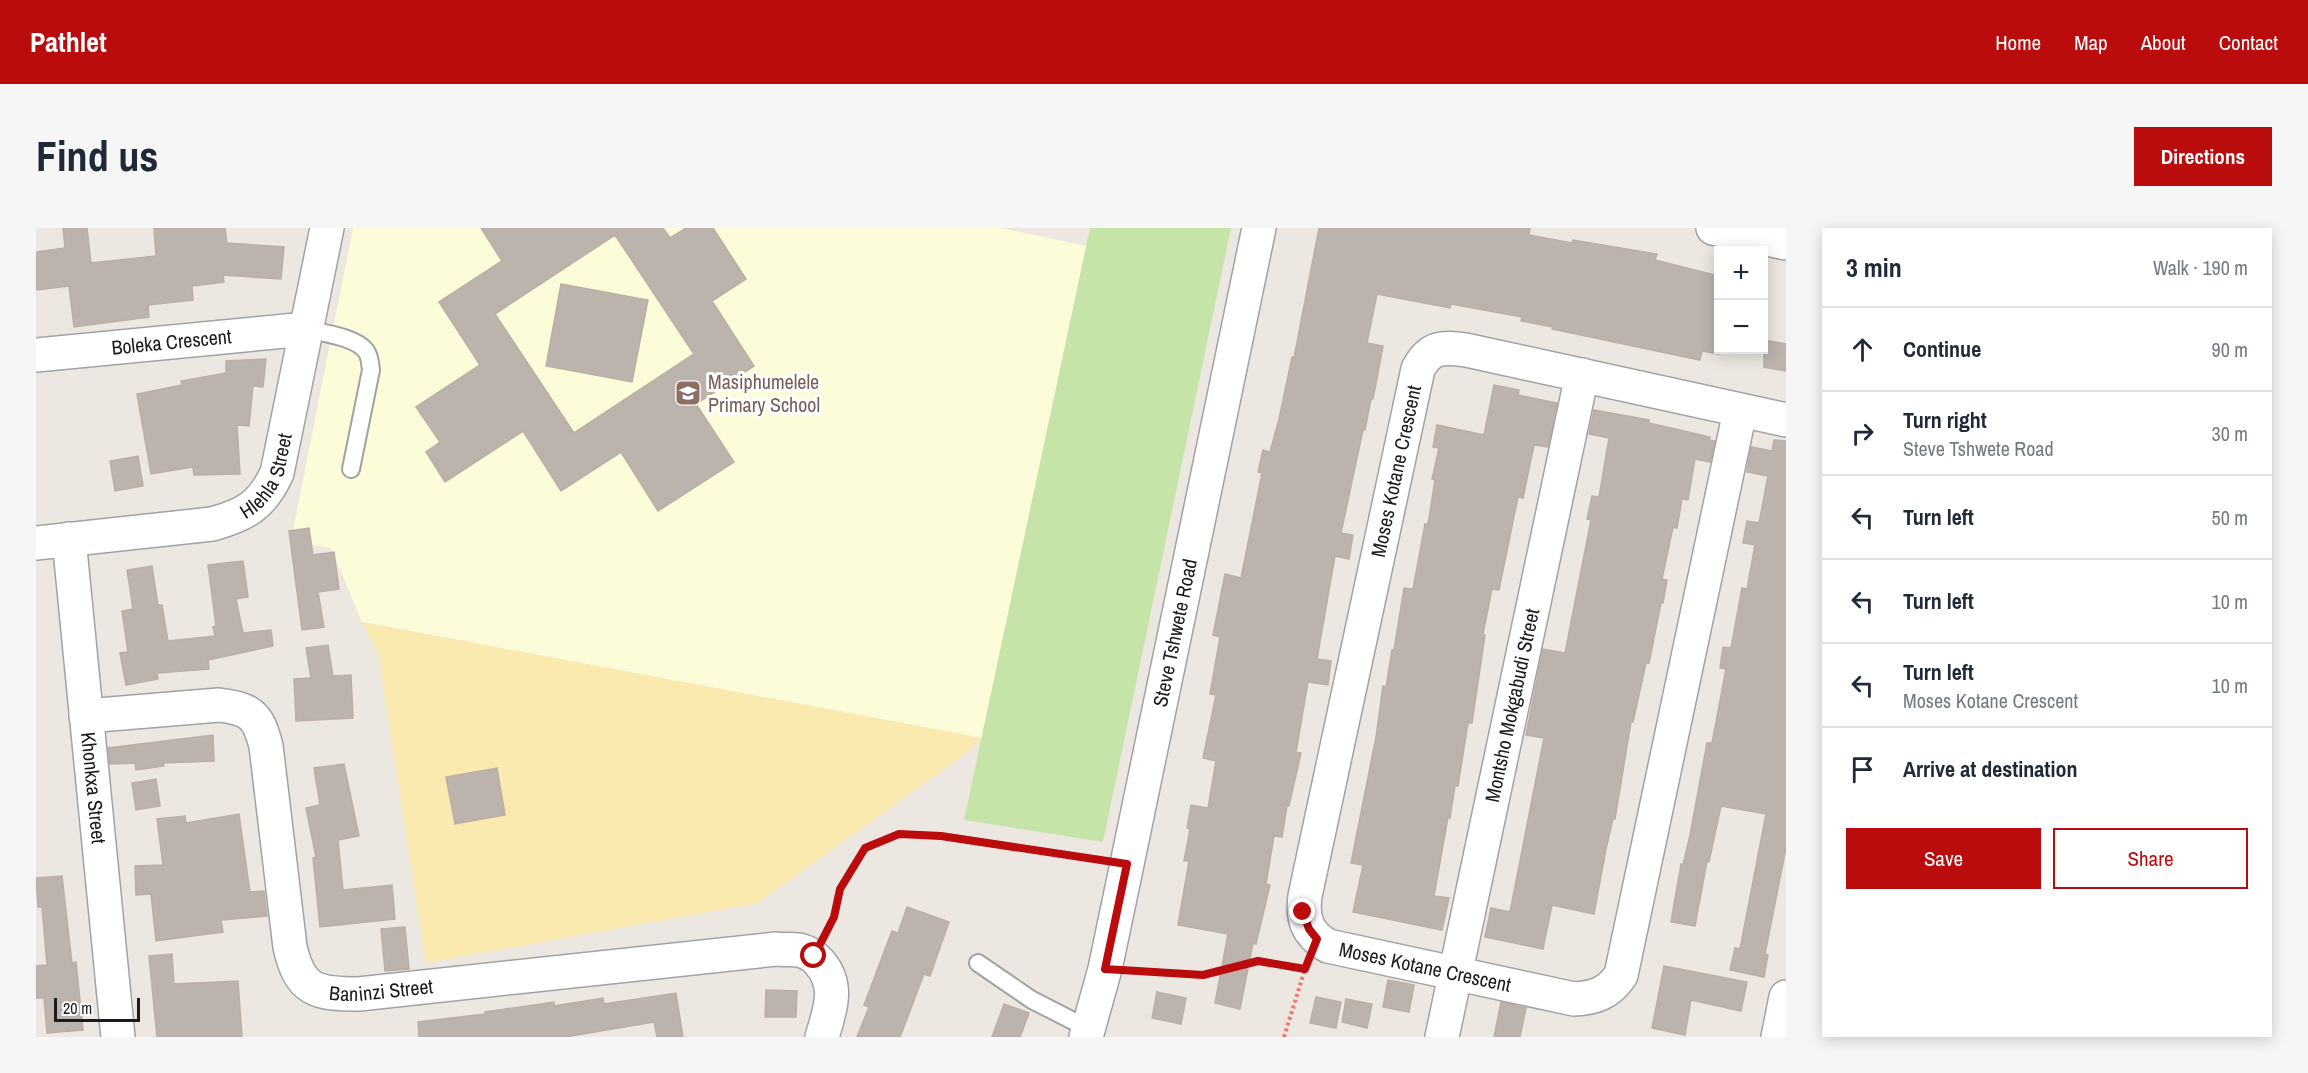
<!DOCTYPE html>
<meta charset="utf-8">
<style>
:root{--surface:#fff;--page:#f6f6f7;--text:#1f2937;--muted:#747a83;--line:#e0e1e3;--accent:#ba0b0d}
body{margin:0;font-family:"Archivo Narrow",sans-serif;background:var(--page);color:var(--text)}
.controls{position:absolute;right:18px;top:18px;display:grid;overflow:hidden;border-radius:0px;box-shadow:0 3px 15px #0003}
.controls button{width:54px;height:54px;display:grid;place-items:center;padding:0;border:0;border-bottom:2px solid var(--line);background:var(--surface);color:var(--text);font:30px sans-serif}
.scale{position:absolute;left:18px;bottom:15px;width:86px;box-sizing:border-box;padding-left:6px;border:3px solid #1b1b1b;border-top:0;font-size:16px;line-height:21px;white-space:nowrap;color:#1b1b1b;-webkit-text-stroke:4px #fff;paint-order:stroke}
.stop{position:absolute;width:18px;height:18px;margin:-14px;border:4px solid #ba0b0d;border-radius:50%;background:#fff}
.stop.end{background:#ba0b0d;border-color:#fff;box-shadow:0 2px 6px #0008}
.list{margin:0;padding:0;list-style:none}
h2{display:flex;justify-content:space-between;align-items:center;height:78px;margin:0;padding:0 24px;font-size:26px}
h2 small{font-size:20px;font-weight:400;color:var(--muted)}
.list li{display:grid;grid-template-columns:39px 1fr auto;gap:18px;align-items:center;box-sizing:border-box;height:84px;padding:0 24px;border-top:2px solid var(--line)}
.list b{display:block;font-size:22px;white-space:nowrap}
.list p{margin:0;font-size:20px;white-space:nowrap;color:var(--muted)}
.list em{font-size:20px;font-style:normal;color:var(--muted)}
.actions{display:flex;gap:12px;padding:18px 24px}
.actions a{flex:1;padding:14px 0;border:2px solid var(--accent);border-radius:0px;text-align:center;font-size:21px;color:var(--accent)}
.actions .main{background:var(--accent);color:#fff}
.icon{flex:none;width:33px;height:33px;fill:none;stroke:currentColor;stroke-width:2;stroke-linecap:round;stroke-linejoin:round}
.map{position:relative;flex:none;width:1750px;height:809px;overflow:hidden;border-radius:0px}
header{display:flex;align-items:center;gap:36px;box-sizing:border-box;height:84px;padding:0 30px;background:var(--accent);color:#fff}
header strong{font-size:28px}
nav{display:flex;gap:33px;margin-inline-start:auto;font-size:21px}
.intro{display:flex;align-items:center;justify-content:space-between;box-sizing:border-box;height:144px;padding:0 36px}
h1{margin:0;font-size:42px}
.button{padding:15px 27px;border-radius:0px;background:var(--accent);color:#fff;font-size:21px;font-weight:700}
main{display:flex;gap:36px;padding:0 36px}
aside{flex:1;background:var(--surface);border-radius:0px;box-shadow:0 3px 15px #0003}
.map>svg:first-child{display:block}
</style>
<header>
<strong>Pathlet</strong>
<nav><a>Home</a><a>Map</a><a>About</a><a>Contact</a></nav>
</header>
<div class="intro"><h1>Find us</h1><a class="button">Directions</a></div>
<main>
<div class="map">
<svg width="1750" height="809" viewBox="0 0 1750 809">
<rect width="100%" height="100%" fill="#ece8e1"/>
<polygon fill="#fdfcd9" points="317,0 964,0 1051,18 946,510 326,394 295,320 255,313"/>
<polygon fill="#c6e4a8" points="1054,0 1195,0 1067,614 928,592"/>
<polygon fill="#faeab0" points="326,394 946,510 933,523 722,675 390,735 342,424"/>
<g fill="#bcb3ad" stroke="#bcaea4" stroke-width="1.5" fill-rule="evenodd">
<polygon points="27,0 51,0 55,35 120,28 118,0 189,0 191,15 248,19 245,51 187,47 188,54 156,58 157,72 112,77 113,89 38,99 33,58 0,62 0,24 29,20"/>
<path d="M445 0H627L634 10 650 0H677L710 51 676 73 718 138 660 176 698 234 622 283 585 224 525 263 487 203 409 254 390 224 404 214 380 179 444 137 403 74 466 33ZM579 7 658 126 538 205 459 86Z"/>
<polygon points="1283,0 1494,0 1493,7 1536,15 1537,12 1621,26 1619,32 1683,48 1683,126 1666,123 1664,132 1516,101 1517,99 1485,93 1486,89 1415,76 1414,80 1341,66 1331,115 1347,118 1337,171 1335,171 1329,202 1327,202 1305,305 1317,307 1313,331 1299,328 1281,431 1295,433 1292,457 1272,454 1260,524 1265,525 1253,578 1251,578 1246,609 1238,608 1230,656 1234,657 1220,716 1217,715 1204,781 1179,775 1192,706 1142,697 1153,633 1148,633 1154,601 1151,600 1155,577 1172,580 1180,533 1167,530 1180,467 1174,466 1184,409 1177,407 1189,346 1205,350 1226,245 1222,244 1227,222 1234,224 1243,191 1256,129 1258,130"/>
<polygon points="525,56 612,72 596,154 510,138"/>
<polygon points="1728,112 1750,116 1750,143 1728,139"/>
<polygon points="230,131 227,159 217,158 213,198 201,197 204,246 158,247 157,239 115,246 101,166 146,157 145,153 190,145 190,133"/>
<polygon points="1458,157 1483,162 1482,167 1521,175 1512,219 1498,217 1487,270 1482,269 1463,362 1456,361 1447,406 1449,407 1436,495 1432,495 1422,558 1419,558 1414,590 1412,589 1398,668 1413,670 1406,702 1317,684 1327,637 1315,635 1340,509 1347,458 1350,459 1356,422 1358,422 1368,360 1377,361 1389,296 1392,296 1399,252 1396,251 1403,220 1397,219 1401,197 1448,207"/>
<polygon points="1558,182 1613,192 1613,195 1674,209 1673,212 1679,213 1674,234 1659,231 1652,272 1646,271 1641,300 1637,299 1626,351 1631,352 1627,375 1625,375 1613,435 1610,435 1597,494 1595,494 1579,591 1577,591 1570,621 1558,686 1516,677 1507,721 1449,709 1455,680 1474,684 1508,510 1490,507 1507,421 1529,425 1555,292 1551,291 1556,268 1563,269 1573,210 1553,206"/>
<polygon points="1738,212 1750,213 1750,620 1729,726 1732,727 1728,749 1694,742 1699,720 1704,721 1730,586 1685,578 1673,634 1671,633 1659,698 1635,694 1645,636 1647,637 1654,607 1671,515 1676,515 1690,441 1684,440 1687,419 1695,420 1706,360 1711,361 1719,317 1707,315 1711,293 1723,295 1732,248 1711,244 1715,219 1736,223"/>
<polygon points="102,228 107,258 79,263 74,233"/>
<polygon points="273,300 277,327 298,324 303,361 282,364 288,399 266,402 253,303"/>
<polygon points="207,333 212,369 200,371 207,405 235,402 237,418 172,432 173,441 121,445 122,451 90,457 84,425 92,424 86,383 97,381 91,342 116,338 122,377 126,377 132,413 179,408 177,399 180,398 172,337"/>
<polygon points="292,417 297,448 315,447 317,490 260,493 258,451 275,450 270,420"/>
<polygon points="177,507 178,533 127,535 128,538 100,542 99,535 74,536 72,520"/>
<polygon points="308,536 323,608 302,612 307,662 356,657 359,691 284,699 277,630 280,629 270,580 284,577 278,540"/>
<polygon points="461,540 469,587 419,596 410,549"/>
<polygon points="120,551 124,578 100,582 96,555"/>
<polygon points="203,586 214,664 228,663 231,688 185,692 187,704 120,713 115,666 100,667 99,638 127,637 121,591 149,588 150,595"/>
<polygon points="26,648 36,735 40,734 47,802 11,805 8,770 0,770 0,738 11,737 6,679 2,679 0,650"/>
<polygon points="871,679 913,694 894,748 888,746 864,809 821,809 833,779 828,777 856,703 862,705"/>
<polygon points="369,699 373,741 349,743 345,701"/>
<polygon points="136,726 138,756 202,753 206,809 121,809 113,728"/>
<polygon points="1628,738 1711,754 1705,783 1655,772 1649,807 1616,800"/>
<polygon points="1352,752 1378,757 1373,784 1347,779"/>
<polygon points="730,762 761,763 760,789 729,789"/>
<polygon points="1121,764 1150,770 1145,796 1116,790"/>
<polygon points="640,765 647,809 621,809 618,794 529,809 383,809 382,794 449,786 449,784 518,774 518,778 567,770 568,776"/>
<polygon points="1280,769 1305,774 1300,800 1274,795"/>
<polygon points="1310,771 1336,776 1331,800 1306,794"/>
<polygon points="1465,774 1490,780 1484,809 1458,809"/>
<polygon points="968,776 993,785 984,809 956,809"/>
</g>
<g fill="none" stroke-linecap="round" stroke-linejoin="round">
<g stroke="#a2a2a2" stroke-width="20">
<g id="service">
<path d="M270 101C286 105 320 109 330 123 334 128 334 135 335 142L315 241"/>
<polyline points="942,735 996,772 1053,801"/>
</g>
</g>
<g stroke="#a2a2a2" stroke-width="36">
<g id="minor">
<polyline points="1677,0 1750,15"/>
<path id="s1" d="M0 127 270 101"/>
<path id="s2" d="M1704 183 1585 747C1573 765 1559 770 1538 771L1292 718C1271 706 1266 691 1269 668L1382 141C1394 118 1407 119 1430 122L1750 192"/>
<path id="s3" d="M33 311 82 809"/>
<path id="s4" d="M0 315 176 296C210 287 226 277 241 245L291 0"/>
<path id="s5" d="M50 488 183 477C215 481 222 487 230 518L254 719C264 763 280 766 323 766L740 721C747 722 756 721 763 722 771 724 778 728 783 734 804 757 794 782 786 809"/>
<path id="s6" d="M1050 809 1069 741 1091 636 1223 0"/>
<path id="s7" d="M1406 809 1546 147"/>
<polyline points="1742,809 1750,769"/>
</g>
</g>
<g stroke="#f1786c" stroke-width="4" stroke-dasharray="3 3" stroke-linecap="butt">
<polyline points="791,703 798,689 804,661 829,620 863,606 905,608 1060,632"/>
<polyline points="1099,743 1167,747 1222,733 1269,741"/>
<polyline points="1248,809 1269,741"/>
</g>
<use href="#service" stroke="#fff" stroke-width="16"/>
<use href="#minor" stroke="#fff" stroke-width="33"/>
</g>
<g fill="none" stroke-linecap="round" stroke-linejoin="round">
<polyline stroke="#ba0b0d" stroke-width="8" points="778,728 798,689 804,661 829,620 863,606 905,608 1091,636 1069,741 1167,747 1222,733 1269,741 1281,711 1273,701 1267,684"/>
</g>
<defs>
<g id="school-square" transform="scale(1.35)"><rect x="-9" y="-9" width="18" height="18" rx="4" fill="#8d6e63" stroke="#fff"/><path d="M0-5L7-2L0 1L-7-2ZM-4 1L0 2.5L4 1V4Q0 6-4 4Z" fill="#fff"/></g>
</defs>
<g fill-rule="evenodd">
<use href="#school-square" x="652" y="165"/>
</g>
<g text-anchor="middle" stroke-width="6" stroke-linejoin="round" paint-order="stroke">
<g font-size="20" fill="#1b1b1b" stroke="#fff">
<text dy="7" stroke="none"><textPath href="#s1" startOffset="136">Boleka Crescent</textPath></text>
<text dy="7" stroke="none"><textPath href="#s4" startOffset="256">Hlehla Street</textPath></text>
<text dy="7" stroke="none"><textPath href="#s2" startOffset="1377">Moses Kotane Crescent</textPath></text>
<text dy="7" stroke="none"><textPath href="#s6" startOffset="414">Steve Tshwete Road</textPath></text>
<text dy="7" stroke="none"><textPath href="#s7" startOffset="339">Montsho Mokgabudi Street</textPath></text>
<text dy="7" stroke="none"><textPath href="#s3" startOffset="250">Khonkxa Street</textPath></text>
<text transform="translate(1389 739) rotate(12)" y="7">Moses Kotane Crescent</text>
<text dy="7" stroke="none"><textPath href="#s5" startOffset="522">Baninzi Street</textPath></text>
</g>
<g font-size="20" fill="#785e54" stroke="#fff" text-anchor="start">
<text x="672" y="161">Masiphumelele<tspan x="672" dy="23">Primary School</tspan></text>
</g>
</g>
</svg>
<div class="controls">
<button>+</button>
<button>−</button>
</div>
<div class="scale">20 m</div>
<div class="stop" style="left:778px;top:728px"></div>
<div class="stop end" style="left:1267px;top:684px"></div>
</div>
<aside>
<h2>3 min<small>Walk · 190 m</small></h2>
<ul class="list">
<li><svg class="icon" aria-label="ahead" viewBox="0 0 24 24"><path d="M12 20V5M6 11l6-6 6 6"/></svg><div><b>Continue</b></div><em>90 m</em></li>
<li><svg class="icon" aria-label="right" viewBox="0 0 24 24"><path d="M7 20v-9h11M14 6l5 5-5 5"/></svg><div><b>Turn right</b><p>Steve Tshwete Road</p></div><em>30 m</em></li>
<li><svg class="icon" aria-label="left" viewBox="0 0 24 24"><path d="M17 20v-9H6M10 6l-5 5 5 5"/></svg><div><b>Turn left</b></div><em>50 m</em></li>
<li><svg class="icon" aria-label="left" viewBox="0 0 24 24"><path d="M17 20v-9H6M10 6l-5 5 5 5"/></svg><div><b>Turn left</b></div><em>10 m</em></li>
<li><svg class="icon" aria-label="left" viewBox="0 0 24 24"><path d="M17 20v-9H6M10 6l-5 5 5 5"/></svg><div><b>Turn left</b><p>Moses Kotane Crescent</p></div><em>10 m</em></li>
<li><svg class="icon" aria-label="arrive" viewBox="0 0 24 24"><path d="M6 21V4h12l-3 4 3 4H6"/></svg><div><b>Arrive at destination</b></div></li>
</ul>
<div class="actions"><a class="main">Save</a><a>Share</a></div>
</aside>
</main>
